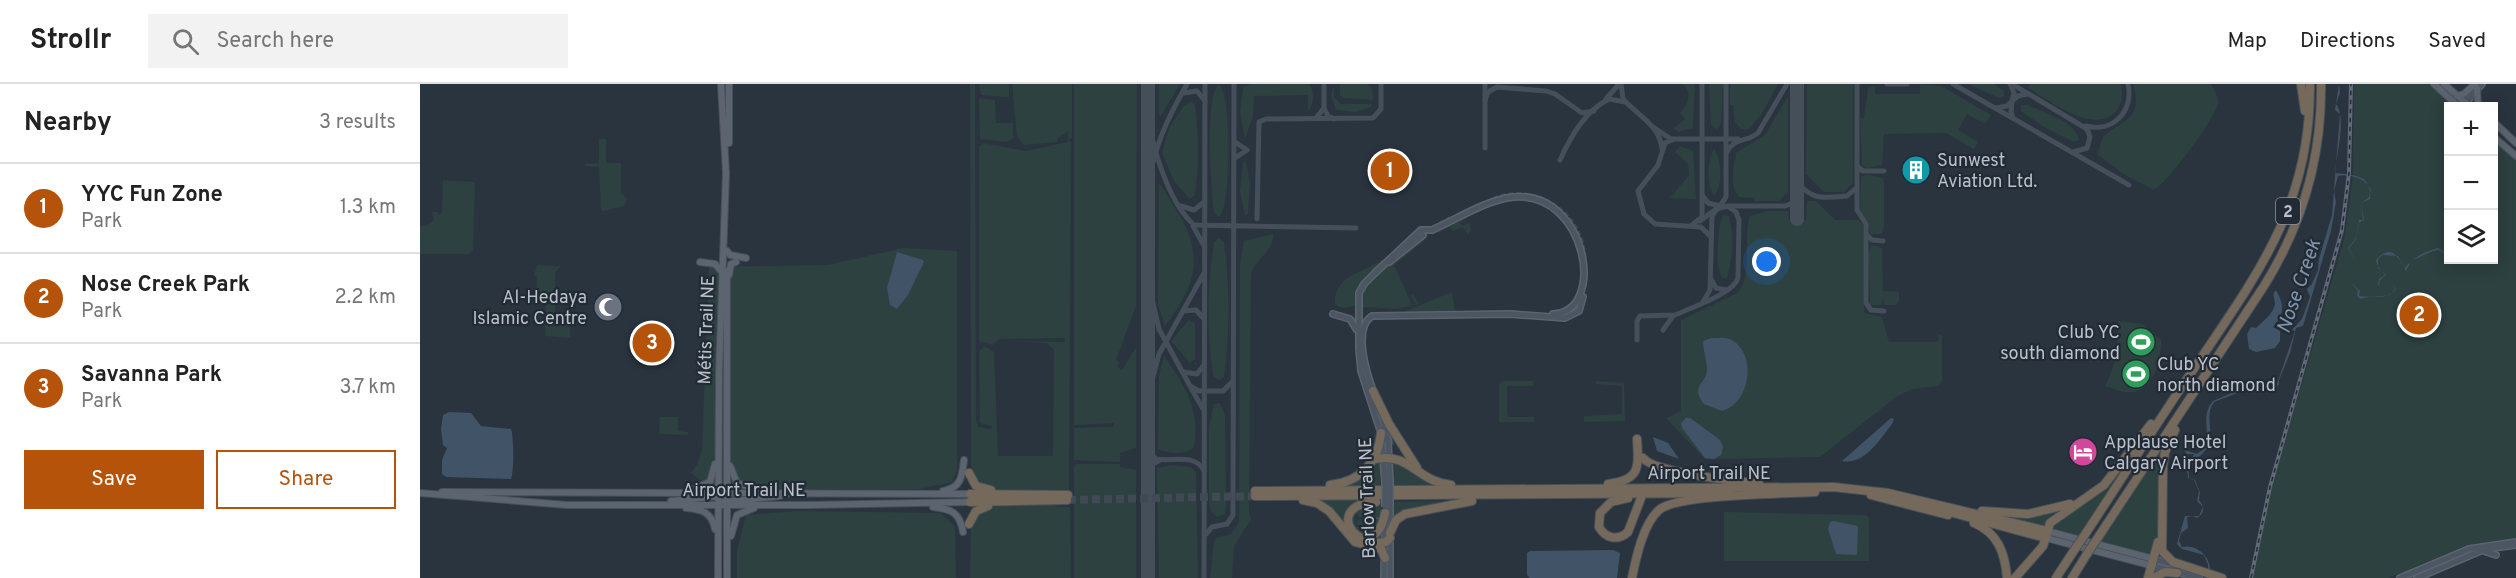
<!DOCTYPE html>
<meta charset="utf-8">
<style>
:root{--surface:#fff;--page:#f2f2f2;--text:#222;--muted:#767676;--line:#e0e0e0;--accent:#b45309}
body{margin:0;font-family:Overpass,sans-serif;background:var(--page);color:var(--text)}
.controls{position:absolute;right:18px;top:18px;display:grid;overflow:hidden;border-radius:0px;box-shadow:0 3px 15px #0003}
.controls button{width:54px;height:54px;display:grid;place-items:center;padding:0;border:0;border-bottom:2px solid var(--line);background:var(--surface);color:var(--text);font:30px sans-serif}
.you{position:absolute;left:1347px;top:178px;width:21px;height:21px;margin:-15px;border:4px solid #fff;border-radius:50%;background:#1a73e8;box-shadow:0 0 0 9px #1a73e833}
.badge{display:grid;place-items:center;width:39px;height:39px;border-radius:50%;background:var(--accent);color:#fff;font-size:20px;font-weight:700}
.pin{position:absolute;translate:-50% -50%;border:3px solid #fff;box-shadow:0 2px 6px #0006}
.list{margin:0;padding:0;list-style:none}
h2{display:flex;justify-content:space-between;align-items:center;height:78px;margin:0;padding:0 24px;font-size:26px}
h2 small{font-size:20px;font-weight:400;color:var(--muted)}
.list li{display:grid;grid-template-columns:39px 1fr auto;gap:18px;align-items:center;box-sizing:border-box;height:90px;padding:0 24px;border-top:2px solid var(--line)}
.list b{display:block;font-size:22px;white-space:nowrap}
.list p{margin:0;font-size:20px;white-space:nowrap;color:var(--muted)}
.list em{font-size:20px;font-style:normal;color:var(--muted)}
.actions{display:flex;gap:12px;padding:18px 24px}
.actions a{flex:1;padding:14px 0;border:2px solid var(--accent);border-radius:0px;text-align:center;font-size:21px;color:var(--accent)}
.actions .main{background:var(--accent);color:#fff}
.icon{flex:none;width:33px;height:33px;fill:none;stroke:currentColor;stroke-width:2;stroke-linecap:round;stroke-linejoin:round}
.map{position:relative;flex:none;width:2096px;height:494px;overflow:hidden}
header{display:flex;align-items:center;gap:36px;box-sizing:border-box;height:84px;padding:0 30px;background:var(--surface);border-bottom:2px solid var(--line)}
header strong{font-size:28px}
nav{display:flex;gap:33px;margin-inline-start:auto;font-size:21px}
.search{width:420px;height:54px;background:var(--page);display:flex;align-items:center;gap:15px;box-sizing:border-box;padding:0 21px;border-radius:0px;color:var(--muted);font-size:22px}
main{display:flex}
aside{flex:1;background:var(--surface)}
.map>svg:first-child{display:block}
</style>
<header>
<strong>Strollr</strong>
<div class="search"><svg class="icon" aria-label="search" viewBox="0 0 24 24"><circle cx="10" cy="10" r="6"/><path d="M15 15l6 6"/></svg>Search here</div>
<nav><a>Map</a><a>Directions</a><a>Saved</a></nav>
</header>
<main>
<aside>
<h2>Nearby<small>3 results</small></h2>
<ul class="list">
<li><span class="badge">1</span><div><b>YYC Fun Zone</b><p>Park</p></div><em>1.3 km</em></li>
<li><span class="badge">2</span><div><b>Nose Creek Park</b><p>Park</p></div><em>2.2 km</em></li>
<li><span class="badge">3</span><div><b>Savanna Park</b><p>Park</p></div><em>3.7 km</em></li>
</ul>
<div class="actions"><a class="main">Save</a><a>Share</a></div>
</aside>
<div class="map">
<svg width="2096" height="494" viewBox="0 0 2096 494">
<rect width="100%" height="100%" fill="#2a343f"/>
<g fill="#2d4141">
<polygon points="550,0 555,0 556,335 558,343 571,345 572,342 560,339 559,268 564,262 574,268 578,372 633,372 634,266 627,259 584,257 644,258 645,254 579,255 573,261 559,257 559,63 563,59 606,67 648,58 648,47 637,55 637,58 604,61 597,53 592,0 652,0 652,54 649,56 651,59 649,408 571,405 562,404 551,391"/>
<polygon points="559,0 589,0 589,13 561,11"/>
<polygon points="654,0 717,0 716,222 696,276 699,278 697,283 702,286 716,264 716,364 700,369 700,378 654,376 654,344 694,343 694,339 654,341"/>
<polygon points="739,0 760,0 741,32 739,30"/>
<path d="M831 0H889C895 7 894 21 888 27V11L834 12 833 32 825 55 820 28 823 3Z"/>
<polygon points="920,0 948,0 952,5 953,16 923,14 920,11"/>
<path d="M1263 0H1275L1273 44 1258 48 1254 44 1265 35 1260 29C1268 20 1273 10 1263 0Z"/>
<polygon points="1289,0 1303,0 1301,39 1297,46 1291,41"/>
<polygon points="1310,0 1358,0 1341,31 1329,45 1321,45 1315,38 1313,21 1310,21"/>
<polygon points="1387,0 1433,0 1433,99 1424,108 1404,108 1386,90"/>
<polygon points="1500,0 1521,2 1571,31 1565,40 1547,30 1538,46 1558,58 1554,65 1526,49 1464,50 1462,81 1447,84 1442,81 1440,34 1444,34 1448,4 1455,2 1455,10 1500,10"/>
<polygon points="1548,0 1574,0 1584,7 1584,12 1579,14"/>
<path d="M1610 0H1701C1703 10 1703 19 1696 27 1675 52 1629 16 1608 4Z"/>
<path d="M1713 0H1791C1794 5 1798 12 1798 18 1797 33 1747 99 1734 106L1705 91 1677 70 1683 53C1703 35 1724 36 1713 0Z"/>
<polygon points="1934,0 2010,0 2034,22 2028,22 2028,176 2074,176 2074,56 2096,74 2096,454 2043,463 1968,494 1833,494 1852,402 1925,152 1933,89"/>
<path d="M799 1C812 9 811 125 799 133L794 128C791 109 784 9 799 1Z"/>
<polygon points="914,2 914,13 920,20 952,20 951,23 936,28 916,26 911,12"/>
<path d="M1368 12V108L1359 117H1334V114L1320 113C1308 103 1314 82 1316 69L1345 51Z"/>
<polygon points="559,14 575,16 576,39 593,39 593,54 587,58 560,55"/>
<path d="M771 17 775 21C779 51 779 81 775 111L770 115 754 97 742 69 749 44 763 23Z"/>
<path d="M1601 21H1608C1622 28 1657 38 1659 56L1654 58 1624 43 1601 27Z"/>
<polygon points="179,55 186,55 186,79 201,79 201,108 207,115 204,122 184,127 181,126 179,83 165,82 165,80 179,79"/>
<polygon points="1260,62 1273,67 1276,115 1250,114 1269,91 1268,80 1255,68"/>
<path d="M1294 65C1302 75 1303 102 1294 112 1286 101 1287 76 1294 65Z"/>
<polygon points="826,77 830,100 828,130 825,132 820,107 823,79"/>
<polygon points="1447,90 1462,94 1464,99 1464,143 1462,150 1450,150 1446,136 1440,129 1441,93"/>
<polygon points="23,96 55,98 53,166 49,170 0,170 0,142 7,142 14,136 12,128 18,128 19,131 22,128"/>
<path d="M739 99C746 107 752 120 759 130 785 175 775 202 745 242L738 221Z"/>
<path d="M1387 117H1396L1415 136H1439L1443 141 1444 152V229L1462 233 1469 258H1516L1519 255 1517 250 1522 251V298L1518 302 1492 305 1476 313 1400 373 1285 375 1246 334 1261 327V236L1317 209C1334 194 1322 154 1330 132L1348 127H1368L1369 136H1386Z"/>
<path d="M1303 131 1309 132C1315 152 1312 174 1307 194H1302C1295 184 1297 142 1303 131Z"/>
<path d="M1049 132 1040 139 1042 142 1049 139 1051 145 1048 151 1043 143 1033 147 1030 143 1009 153 974 181 992 221 996 220 991 212 993 210 999 220 978 225 942 223C942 217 942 210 945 205 959 179 1023 144 1049 132Z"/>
<path d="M853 150C854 167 836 174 831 190L829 428 831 436 814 462 812 494H790L794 457 796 454 811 450 819 438 820 181 824 157Z"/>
<path d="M799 154 804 158C810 201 810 249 804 293L799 296 793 292C787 249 787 201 794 158Z"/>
<polygon points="1451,161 1458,162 1462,165 1463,207 1479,208 1479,217 1476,221 1464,221 1463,213 1462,221 1450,221 1448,170"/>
<polygon points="483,164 537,167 537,386 532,398 500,405 294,406 271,389 277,381 282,366 289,183 408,181"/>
<path d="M968 171H970C953 194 941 189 935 222L921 224 915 220C913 188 950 189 968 171Z"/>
<polygon points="117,181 141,182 135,188 135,230 150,231 150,254 125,252 126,208 116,208 117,193 114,191"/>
<polygon points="1032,208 1035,228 986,228 986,227"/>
<polygon points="769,236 775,240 775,275 770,279 751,257"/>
<path d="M1698 237 1723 240 1741 256C1742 271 1735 301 1718 307 1708 311 1694 305 1685 302 1697 280 1697 262 1698 237Z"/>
<polygon points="218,247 241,248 240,269 219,266 223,258"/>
<path d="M744 272C765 302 780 325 774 363 766 371 748 370 738 365L739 291Z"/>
<polygon points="1082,297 1113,297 1113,302 1087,302 1087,330 1089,333 1114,333 1114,338 1079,338 1079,300"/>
<polygon points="1176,297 1204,299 1205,337 1164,338 1164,332 1202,330 1202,302 1176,300"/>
<polygon points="800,319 805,331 806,420 805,430 797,433 791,428 789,417 789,343 794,320"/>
<polygon points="240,333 258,333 258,347 268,348 268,351 239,350"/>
<polygon points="1723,354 1659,453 1631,447 1631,441 1660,421"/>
<polygon points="1747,356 1739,445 1734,471 1678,458"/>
<polygon points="961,376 960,403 917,403"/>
<polygon points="972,376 978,376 1005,396 1026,403 972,403"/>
<polygon points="656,380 700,380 700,383 716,386 716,494 654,494 654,382"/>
<polygon points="752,381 771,383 776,388 778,494 739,494 737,384"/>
<polygon points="892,415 957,415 931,423 927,445"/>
<polygon points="1019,417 1020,421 973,434 972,418"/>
<polygon points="627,419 636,420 636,423 650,423 651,494 550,494 551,440 555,430 571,423"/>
<polygon points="957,419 961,419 961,438 956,448 943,452 931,445 933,426 949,422 949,438 947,441 937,441 937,437 943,434 937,432 938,428 934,433 936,442 946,444 951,439 952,422"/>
<polygon points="1652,421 1633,433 1626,444 1571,430 1593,432"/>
<polygon points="378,427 521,429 535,443 536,494 317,494 317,466 326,431"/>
<polygon points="1304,428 1446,431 1449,434 1449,477 1304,477"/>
</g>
<g fill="#415366">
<path d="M1919 0 1920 9 1916 20C1927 35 1916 71 1915 89 1935 91 1952 91 1950 115L1941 119 1944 136 1939 139 1936 155 1929 164 1936 179 1931 198 1940 207 1939 212C1948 213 1959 213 1970 211L1975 205 1973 201H1958L1959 195 1965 191C1960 185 1958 184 1956 176 1972 158 1978 175 1985 184 1992 174 2005 167 2018 164L2028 171 2018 166 2013 167 1991 177 1986 187 1978 172 1963 171 1958 175V184L1966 191 1960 196 1959 201H1973L1976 205C1965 218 1954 210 1940 215L1937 212 1938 207 1931 198 1936 179 1928 164 1936 154 1939 136H1943L1941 119 1949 113 1951 106C1946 94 1930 90 1918 92L1914 107 1916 118 1911 147 1883 242 1876 244 1870 269 1859 296V300L1854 307 1835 302 1794 318C1784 332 1794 346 1789 360 1783 375 1767 375 1769 394L1775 396 1780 408 1779 416C1785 423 1785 429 1777 434L1773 432 1767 433 1768 444 1761 449 1759 457 1762 463C1780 459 1796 479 1788 494V481L1784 471 1762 465 1757 460 1765 432H1779L1783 423 1777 417 1779 407 1774 396 1768 394 1767 385 1774 370H1767L1764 366 1777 370 1785 364C1791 348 1780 332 1793 317L1835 299 1850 304 1857 300 1875 247 1872 246 1882 235 1890 213 1887 205 1892 200 1898 186 1899 175 1912 131 1920 30 1915 26Z"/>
<polygon points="477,168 503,176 504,178 488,211 477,225 470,221 467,204"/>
<path d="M1856 206C1865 222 1864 230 1853 243L1860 247V257L1855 264 1836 268 1829 265 1827 250 1831 243 1836 244C1842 238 1854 229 1855 220 1855 213 1851 212 1856 206Z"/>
<path d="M1291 254C1297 254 1305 253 1310 255 1338 269 1331 319 1302 327L1284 320C1269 301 1287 300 1287 286 1287 276 1283 267 1283 257Z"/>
<path d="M29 328 51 329 61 342 91 345C94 353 94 388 91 395L26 393 22 390V376L27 364 23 361 21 345 23 331Z"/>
<polygon points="1266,334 1270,334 1300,356 1303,363 1301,371 1294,375 1285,374 1262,344 1261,339"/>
<path d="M1471 334 1474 335 1472 340C1460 355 1444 382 1422 377Z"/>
<polygon points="1233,353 1248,359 1259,375 1237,367"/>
<polygon points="1414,437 1438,442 1437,471 1416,470 1408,445 1410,438"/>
<polygon points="1193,466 1200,469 1197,494 1110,494 1107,491 1107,469 1110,467"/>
</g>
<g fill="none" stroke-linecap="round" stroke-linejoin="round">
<g stroke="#415366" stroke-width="1.5">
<polyline points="969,346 973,360"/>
<polyline points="942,425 943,432"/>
<polyline points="943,436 960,434"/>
</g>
<g stroke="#454f5a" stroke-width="5">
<path d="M1201 0 1203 15C1217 31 1240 41 1242 65"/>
<polyline points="1437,0 1437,126 1446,140 1446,219 1451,226 1464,227"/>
<polyline points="1467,0 1487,0"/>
<polyline points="1533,0 1709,101"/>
<polyline points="1590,0 1594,9 1592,17 1598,12 1607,10"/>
<polyline points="1592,0 1667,45 1670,53 1667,64 1653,68"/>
<polyline points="904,2 904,24"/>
<polyline points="764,9 777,7 785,17"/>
<polyline points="1186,15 1199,0"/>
<polyline points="1065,16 1068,8 1077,3 1126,7 1135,10 1162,29 1174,27"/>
<polyline points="1576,24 1587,22 1592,17 1591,28 1593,34"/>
<path d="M728 27C731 61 748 118 774 141L936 144"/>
<polyline points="896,34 904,24 908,32 914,35"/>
<path d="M1666 42C1694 49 1714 26 1708 0"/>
<polyline points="1233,43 1251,55 1318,55"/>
<polyline points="1254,55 1245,59 1238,81 1218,107 1224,130 1235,140 1281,143 1290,152"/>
<polyline points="815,58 827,66 815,74"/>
<polyline points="1065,64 1065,0"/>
<path d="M1307 68C1314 53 1328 58 1338 49L1367 0"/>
<path d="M1140 76C1151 52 1165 27 1189 15L1205 18"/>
<polyline points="1437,82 1443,87 1464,87"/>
<path d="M1377 98C1393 117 1404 114 1427 112L1436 104"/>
<path d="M728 105C733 65 747 35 767 0"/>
<polyline points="1283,112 1288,119 1300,122"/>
<polyline points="761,122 774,126 784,118"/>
<polyline points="1309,122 1365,122 1373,119 1377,110"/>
<polyline points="837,135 839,38 846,35 953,34 961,25 961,0"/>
<polyline points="1280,137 1300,122 1306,113 1306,0"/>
<polyline points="1272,141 1282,133 1282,0"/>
<polyline points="773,142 783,160"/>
<polyline points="1447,151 1452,156 1463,157"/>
<polyline points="1291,195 1296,204 1306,206"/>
<polyline points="728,197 739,245 770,302 779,307 803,307 813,297"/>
<polyline points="763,227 776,226 784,235"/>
<polyline points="1243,246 1253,232"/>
<path d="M1217 256V237L1220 232 1255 231 1260 229C1275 222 1314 209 1318 194L1319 136 1316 128 1307 122 1297 125 1292 132 1290 206 1283 218"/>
<polyline points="763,288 777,290 784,281"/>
<polyline points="771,304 783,325"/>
<polyline points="728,327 731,300 739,270 784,189"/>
<path d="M728 361 730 369 736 375C752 378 776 369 784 387"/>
<polyline points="728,391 731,381 740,376"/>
<polyline points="786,450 792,443 807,440 813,431 814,0"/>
<polyline points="784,494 785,0"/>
</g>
<g stroke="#454f5a" stroke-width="14">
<polyline points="1377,135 1377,0"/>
<polyline points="728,494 728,0"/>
</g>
<g stroke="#404954" stroke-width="5" stroke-dasharray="5 2.5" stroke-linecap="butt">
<path d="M1074 115C1116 99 1162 129 1164 174"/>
<polyline points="1007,147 1030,135"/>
</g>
<polyline stroke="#404954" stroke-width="8" stroke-dasharray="8 4" stroke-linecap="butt" points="648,416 835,412"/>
<g stroke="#5b646d" stroke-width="8">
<g id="secondary">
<polyline points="2043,22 2062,0"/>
<polyline points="969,178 1003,151"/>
<polyline points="957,187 944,200 939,209 939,265 941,287 961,349 965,399"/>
<path d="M955 189 1001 146H1012C1037 135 1066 116 1093 113 1168 106 1187 229 1133 230"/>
<polyline points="913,230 930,235 937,246"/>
<path d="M954 309C947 291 932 245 952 232L1090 230 1145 234 1159 227 1163 213"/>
<polyline points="962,332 968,357 970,399"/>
<polyline points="970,423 970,444"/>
<polyline points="970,454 970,494"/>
<polyline points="2064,467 2076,471"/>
<polyline points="1734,475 1755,481"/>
<polyline points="1733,482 1779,494"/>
<polyline points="964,494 965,431"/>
<polyline points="1980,494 2049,465 2096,458"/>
<polyline points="1997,494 2065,465 2096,461"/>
</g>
</g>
<g stroke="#474f59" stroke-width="8">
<g id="primary">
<polyline points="2014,0 2038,22"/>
<polyline points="2024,0 2049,22"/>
<polyline points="2057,5 2058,22"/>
<polyline points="2037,12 2044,10 2055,0"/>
<polyline points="2074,38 2096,59"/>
<polyline points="2074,53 2096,72"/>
<polyline points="309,59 309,0"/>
<polyline points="307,167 310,171 326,174"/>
<polyline points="280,178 295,180 302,188"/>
<polyline points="309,191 311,180 316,178"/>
<polyline points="310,382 317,399 338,406"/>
<polyline points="273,405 290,398 295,380"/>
<path d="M523 407C541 404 542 393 544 376"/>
<polyline points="22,408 550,410"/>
<polyline points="0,409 147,421 391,421 550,418"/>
<polyline points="251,417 300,412"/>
<polyline points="304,418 360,412"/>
<path d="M513 423C532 425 540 429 543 448"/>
<path d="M266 424C281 425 292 428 295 445"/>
<polyline points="1627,447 1734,475"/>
<polyline points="311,452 317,431 334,424"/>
<polyline points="1626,454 1733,482"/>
<polyline points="298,494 299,289 306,89 301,0"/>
<polyline points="307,494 307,187"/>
</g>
</g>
<g stroke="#48515a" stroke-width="10">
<g id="highway">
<polyline points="1881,0 1885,27"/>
<polyline points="953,307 969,340 997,384"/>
<polyline points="1755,346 1745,368 1743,381 1742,467 1753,478 1802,494"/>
<path d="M1223 374C1233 388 1319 398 1339 399"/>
<path d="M955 375C990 368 996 397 1031 401"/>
<polyline points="549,389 556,402 571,406"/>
<path d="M1188 400C1220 396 1219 384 1217 355"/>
<path d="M910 401C941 398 958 378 961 349"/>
<polyline points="835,407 1413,403 1468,409 1627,447"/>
<polyline points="550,410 648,411"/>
<polyline points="1451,411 1528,431"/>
<polyline points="835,412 1311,409"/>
<path d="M1208 414 1191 418 1180 429 1179 443C1186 455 1198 457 1208 448L1221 414"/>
<polyline points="883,416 897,419 909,427 935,458 961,465 965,474"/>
<polyline points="550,418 647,416"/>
<path d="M956 418C894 421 953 490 965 429"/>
<polyline points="1526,427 1626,454"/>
<polyline points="1562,427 1608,430 1650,420"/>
<path d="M1554 439C1578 449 1585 469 1587 494"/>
<polyline points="549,440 556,427 568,422"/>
<polyline points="970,449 976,436 985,430 1052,417"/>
<path d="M1666 449C1701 396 1735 342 1771 289 1836 192 1891 123 1890 0"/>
<path d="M1679 452 1844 202C1882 141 1902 72 1901 0"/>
<polyline points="947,460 966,458 970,454"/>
<path d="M1212 494C1216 474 1223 440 1239 426 1257 410 1366 410 1395 408"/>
<polyline points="1595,494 1623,462 1630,439 1684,401 1731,340"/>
<polyline points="1636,494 1653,468"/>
<polyline points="1652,494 1667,470"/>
<polyline points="1728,494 1738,458"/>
<polyline points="1733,494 1745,488 1757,489"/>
</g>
</g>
<use href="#secondary" stroke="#4c5662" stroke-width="5"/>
<use href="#primary" stroke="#5c656f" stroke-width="6"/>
<use href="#highway" stroke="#74695b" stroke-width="8"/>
<g stroke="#606a76" stroke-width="4">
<polyline id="rail" points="1831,494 1850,403 1922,146 1929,89 1931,0"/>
</g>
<use href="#rail" stroke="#222b35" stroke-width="1.5" stroke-dasharray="4.5" stroke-linecap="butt"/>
<g stroke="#5b646d" stroke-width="8" stroke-linecap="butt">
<g id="secondary-bridge">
<polyline points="970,399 970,423"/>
<polyline points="965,423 965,399"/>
</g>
</g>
<g stroke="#48515a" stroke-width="10" stroke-linecap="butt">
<g id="highway-bridge">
<polyline points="1653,468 1666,449"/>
<polyline points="1667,470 1679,452"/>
</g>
</g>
<use href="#secondary-bridge" stroke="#4c5662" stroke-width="5"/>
<use href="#highway-bridge" stroke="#74695b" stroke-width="8"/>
</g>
<defs>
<g id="building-disc" transform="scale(1.5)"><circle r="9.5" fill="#0f9aa8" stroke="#222b35"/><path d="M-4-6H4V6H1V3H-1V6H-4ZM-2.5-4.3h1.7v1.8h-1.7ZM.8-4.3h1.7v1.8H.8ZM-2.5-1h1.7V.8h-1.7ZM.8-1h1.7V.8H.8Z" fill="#fff"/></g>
<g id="mosque-disc" transform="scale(1.5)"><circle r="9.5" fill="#6b7280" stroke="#222b35"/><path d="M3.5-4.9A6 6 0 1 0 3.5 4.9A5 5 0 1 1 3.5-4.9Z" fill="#fff"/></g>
<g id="stadium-disc" transform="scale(1.5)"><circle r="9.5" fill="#2e9e5b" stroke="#222b35"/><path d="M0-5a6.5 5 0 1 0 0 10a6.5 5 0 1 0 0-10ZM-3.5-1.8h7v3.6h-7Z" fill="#fff"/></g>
<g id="hotel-disc" transform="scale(1.5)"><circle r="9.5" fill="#d1479c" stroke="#222b35"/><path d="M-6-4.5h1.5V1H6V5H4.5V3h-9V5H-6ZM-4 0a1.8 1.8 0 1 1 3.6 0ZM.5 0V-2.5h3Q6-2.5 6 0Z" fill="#fff"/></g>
</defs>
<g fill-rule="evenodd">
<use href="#building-disc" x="1496" y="86"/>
<use href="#mosque-disc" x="188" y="223"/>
<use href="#stadium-disc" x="1721" y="258"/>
<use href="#stadium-disc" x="1716" y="290"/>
<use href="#hotel-disc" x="1663" y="368"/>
</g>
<g text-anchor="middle" stroke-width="4.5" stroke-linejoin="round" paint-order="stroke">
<rect fill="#222b35" stroke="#8c949d" stroke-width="1.5" x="1856" y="114" width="24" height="26" rx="4.5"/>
<g font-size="16" font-weight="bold" fill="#bac1ca">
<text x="1868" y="133">2</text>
</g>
<g font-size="18" fill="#bac1ca" stroke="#222b35" text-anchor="start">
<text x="1517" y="82">Sunwest<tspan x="1517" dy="21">Aviation Ltd.</tspan></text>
<text x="167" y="219" text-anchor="end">Al-Hedaya<tspan x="167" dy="21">Islamic Centre</tspan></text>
<text x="1700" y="254" text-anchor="end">Club YC<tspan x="1700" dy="21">south diamond</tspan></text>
<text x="1737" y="286">Club YC<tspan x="1737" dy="21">north diamond</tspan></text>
<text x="1684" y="364">Applause Hotel<tspan x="1684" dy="21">Calgary Airport</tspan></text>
</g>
<g font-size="18" fill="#bac1ca" stroke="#222b35">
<text transform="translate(286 246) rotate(-88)" y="6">Métis Trail NE</text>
<text x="1289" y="395">Airport Trail NE</text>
<text x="324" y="412">Airport Trail NE</text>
<text transform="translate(947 414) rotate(-92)" y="6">Barlow Trail NE</text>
</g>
<g font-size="20" font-style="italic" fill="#7f94a9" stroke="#222b35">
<text transform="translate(1878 202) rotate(-71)" y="7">Nose Creek</text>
</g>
</g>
</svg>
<div class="controls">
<button>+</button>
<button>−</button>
<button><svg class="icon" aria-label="layers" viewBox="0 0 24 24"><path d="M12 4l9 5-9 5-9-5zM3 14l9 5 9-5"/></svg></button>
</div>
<div class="you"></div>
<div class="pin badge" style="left:970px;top:87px">1</div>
<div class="pin badge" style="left:1999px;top:231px">2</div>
<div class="pin badge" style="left:232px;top:259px">3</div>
</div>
</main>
